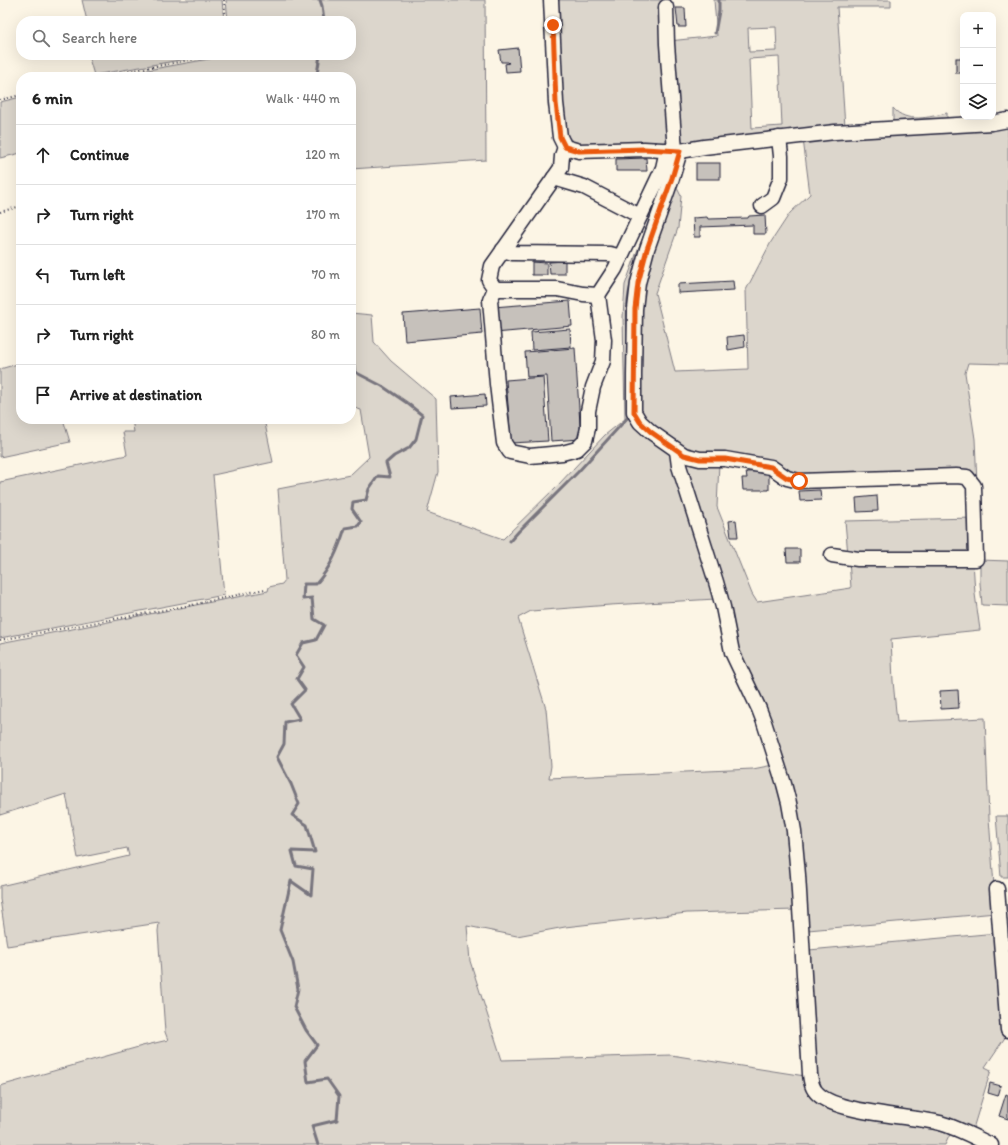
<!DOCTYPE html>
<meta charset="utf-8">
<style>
:root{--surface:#fff;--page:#f6f6f6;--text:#222;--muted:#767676;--line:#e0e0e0}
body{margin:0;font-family:Itim,sans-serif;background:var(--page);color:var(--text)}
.controls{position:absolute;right:12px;top:12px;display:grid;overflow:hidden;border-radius:8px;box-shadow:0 4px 16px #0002}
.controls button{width:36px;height:36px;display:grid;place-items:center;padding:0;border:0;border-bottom:1px solid var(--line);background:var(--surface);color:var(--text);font:20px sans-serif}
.stop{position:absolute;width:12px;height:12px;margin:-9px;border:3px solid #ea580c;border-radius:50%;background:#fff}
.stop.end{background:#ea580c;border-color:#fff;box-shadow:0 1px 4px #0008}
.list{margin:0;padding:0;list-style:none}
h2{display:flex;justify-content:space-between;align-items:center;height:52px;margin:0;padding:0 16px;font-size:17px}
h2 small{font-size:13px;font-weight:400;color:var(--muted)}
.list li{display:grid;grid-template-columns:26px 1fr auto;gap:12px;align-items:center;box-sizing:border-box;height:60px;padding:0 16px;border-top:1px solid var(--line)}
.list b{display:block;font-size:15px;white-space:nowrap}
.list em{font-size:13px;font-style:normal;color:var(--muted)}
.icon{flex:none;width:22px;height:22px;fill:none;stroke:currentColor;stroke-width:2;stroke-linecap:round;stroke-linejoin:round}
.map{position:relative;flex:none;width:1008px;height:1145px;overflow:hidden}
.search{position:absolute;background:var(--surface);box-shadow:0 4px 16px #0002;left:16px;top:16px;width:340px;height:44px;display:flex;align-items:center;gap:10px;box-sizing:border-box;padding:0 14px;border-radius:16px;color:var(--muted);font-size:15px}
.panel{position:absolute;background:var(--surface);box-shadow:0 4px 16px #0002;left:16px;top:72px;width:340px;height:352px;border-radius:16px}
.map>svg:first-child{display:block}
</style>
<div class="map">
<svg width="1008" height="1145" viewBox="0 0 1008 1145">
<rect width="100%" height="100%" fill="#fcf5e5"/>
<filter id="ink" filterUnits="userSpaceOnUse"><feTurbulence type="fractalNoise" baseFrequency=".025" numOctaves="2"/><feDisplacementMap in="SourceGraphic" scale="8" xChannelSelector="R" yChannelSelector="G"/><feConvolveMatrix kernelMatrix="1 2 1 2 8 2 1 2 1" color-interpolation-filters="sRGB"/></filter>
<g filter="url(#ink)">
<g fill="#dcd6cc" stroke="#7f7c84" fill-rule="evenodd">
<polygon points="82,0 222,0 224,21 87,21"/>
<polygon points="226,0 485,0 486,160 351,169 351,77 109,77 220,57 222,55 351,55 351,21 228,21"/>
<polygon points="554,0 665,0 660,3 666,76 671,147 583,145 574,142 569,138 560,118"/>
<path d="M714 0H891V7H837L845 127 678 146 669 41 717 36ZM776 27 777 51 749 52 748 28ZM779 57 782 126 752 128 749 59Z"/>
<polygon points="88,55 209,55 94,75"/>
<polygon points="21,97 21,153 0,158 0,102"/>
<path d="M893 108C907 124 929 117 947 113V120L893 123Z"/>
<path d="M1008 125V364L968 363 965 373 975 439 977 484 801 477 719 463 717 507 752 594 757 602 851 588 849 560H973L975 594 980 630 891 639 893 681 897 722 985 718 989 818 996 913 808 930 803 850 800 829 796 910 687 913 565 927 517 936 467 926 470 961 502 1060 671 1055 805 1076C811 1096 810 1100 830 1109L952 1130 945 1145H0V1086L142 1046 168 1040 165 1032 158 931 159 923 7 946 0 899V886L129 856 127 848 78 858 66 794 0 815V643L268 591 269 587 282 584 285 580 278 489 350 475 369 457 361 410 355 408 351 403V313L372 315 374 342 391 361 436 399 438 472 427 512 503 539 558 485 605 435 625 419 623 317 625 285 638 249 664 187 672 178 681 196 678 228 655 293 675 372 748 369 746 290 771 242 790 213 810 194 803 139ZM716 599 773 765 753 769 549 778 551 766 546 709 518 618 531 611 610 605Z"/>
<polygon points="21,363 21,419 63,419 70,442 0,457 0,369"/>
<polygon points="132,419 264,419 273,462 213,475 224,595 0,638 0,482 127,455 123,432 134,432"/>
<polygon points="973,518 973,556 848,555 845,521"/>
<polygon points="980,560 1008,561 1008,606 982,605 980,583"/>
<polygon points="996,816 1008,816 1008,877 1001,877"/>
<polygon points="997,933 1006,1036 985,1067 991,1070 972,1132 835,1098 819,1088 817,1079 809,950"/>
</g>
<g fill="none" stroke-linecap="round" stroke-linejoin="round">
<g stroke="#78757e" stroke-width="3">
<polyline points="320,0 322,6 324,21"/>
<polyline points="715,33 719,11 719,0"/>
<polyline points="314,77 317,74 320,55"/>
<path d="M628 337C627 318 626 300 632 281"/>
<polyline points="510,541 519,531 578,472 630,415"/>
<path d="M318 1145 312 1126 337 1120 339 1096 327 1079 308 1082 305 1061 317 1045 306 1030 294 1007 298 989 293 962 280 930 291 881 311 895 313 869 296 866 292 851 315 852 307 825 292 815 299 804 291 784 277 757 284 744 285 722 300 719 291 704 305 690 297 679 304 667 296 655 303 643 316 640 324 625 314 619 312 598 303 599 304 584H316C331 567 338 550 345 528L358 526 361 522 352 509 353 502 366 500 369 489 378 476 390 477 386 463 394 456 409 448 416 439 422 415 407 403 382 386 355 372 351 349"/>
</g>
</g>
<g fill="#c6c1bb" stroke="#22223b">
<polygon points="676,8 685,8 686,27 678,27"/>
<polygon points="518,48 520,71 506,72 505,64 509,63 508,62 501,62 499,50"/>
<rect x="956" y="58" width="7" height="15"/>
<polygon points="646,158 647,171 616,171 616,159"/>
<rect x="696" y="163" width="24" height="16"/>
<polygon points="765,215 766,234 753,234 753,225 700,227 700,237 694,237 693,218 707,217 708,219 748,218 749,216"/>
<polygon points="565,261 565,274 550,274 549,262"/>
<polygon points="532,262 547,263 547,275 532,275"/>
<polygon points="733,281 734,290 678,293 678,284"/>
<polygon points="570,301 572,326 495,333 493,307"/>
<polygon points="480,308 482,334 405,341 403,314"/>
<polygon points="570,329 571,347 532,350 531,332"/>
<polygon points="744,335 745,347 728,350 727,337"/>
<polygon points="575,348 581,439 551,441 547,376 527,377 525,352"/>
<polygon points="543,377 548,441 511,443 506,380"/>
<polygon points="485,394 486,406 452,408 451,397"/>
<polygon points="769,471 769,490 743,490 742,478 747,478 746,472"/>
<polygon points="820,490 821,500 800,501 799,491"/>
<polygon points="877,496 878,511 857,512 856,498"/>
<polygon points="736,520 738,537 731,537 729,521"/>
<polygon points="786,549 800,549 800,562 787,562"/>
<polygon points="958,690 959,708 941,709 940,691"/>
<polygon points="990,1083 1001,1086 998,1096 988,1093"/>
<polygon points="1006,1094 1008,1095 1008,1119 999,1116"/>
</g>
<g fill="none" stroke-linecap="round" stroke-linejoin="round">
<g stroke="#22223b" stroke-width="17">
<g id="minor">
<polyline points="551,0 556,103 560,137 565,147 579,151 644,149 680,151 704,147 835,132 992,123 1008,120"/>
<polyline points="666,7 667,44 675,151"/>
<polyline points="565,147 562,156 561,168 492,266 489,280 495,289 557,289 583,294 598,295 615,269 663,168 667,150"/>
<polyline points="680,151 672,178 647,249 638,283 635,309 634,375 634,412 640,422 651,432 684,455 700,459 725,459 771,467 787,478 799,481 956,476 967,477 974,486 976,559 858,559 832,555"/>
<polyline points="554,178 584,187 640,216"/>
<polyline points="762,206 773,198 781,178 781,156 779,138"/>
<polyline points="503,250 513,253 610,254 621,257"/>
<polyline points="495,289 490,300 497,384 504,443 510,452 530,456 562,453 577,449 585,441 588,428 588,411 593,387 603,361 604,340 598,295"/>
<path d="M677 451 679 466 716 582 723 607 732 652 759 709 764 722 784 784 789 803 794 831 798 875 810 1074C811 1082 812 1089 818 1094 837 1113 912 1116 940 1123 958 1128 974 1137 991 1145"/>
<polyline points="997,889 1008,1030"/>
</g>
</g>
<g stroke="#22223b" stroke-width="2" stroke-dasharray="1 3" stroke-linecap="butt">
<polyline points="224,0 226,21"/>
<polyline points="97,77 217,55"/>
<polyline points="0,100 21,95"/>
<polyline points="0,212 21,206"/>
<polyline points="0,640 191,605 265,589"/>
</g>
<use href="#minor" stroke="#fcf5e5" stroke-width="14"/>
</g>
</g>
<g fill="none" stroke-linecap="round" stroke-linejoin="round" filter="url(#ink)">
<polyline stroke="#ea580c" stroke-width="5" points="553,25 556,103 560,137 565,147 579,151 644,149 680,151 672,178 647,249 638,283 635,309 634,412 640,422 651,432 684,455 700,459 725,459 771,467 787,478 799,481"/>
</g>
</svg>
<div class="controls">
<button>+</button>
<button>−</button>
<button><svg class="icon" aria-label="layers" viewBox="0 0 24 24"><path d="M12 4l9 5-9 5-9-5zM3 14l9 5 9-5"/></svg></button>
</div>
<div class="stop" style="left:799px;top:481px"></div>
<div class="stop end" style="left:553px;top:25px"></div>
<div class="search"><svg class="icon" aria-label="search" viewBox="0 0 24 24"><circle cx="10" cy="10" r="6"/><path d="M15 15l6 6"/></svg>Search here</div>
<section class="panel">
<h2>6 min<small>Walk · 440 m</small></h2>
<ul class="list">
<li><svg class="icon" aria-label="ahead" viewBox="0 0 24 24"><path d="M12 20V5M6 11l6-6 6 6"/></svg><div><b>Continue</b></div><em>120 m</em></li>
<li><svg class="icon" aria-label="right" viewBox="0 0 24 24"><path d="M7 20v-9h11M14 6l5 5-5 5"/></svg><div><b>Turn right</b></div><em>170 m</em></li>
<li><svg class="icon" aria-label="left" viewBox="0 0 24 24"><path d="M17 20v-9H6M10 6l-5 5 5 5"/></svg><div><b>Turn left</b></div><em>70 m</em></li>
<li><svg class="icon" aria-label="right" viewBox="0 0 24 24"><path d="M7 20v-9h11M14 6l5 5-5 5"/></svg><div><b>Turn right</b></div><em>80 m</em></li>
<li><svg class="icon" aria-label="arrive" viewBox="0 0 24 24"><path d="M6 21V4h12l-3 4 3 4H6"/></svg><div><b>Arrive at destination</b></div></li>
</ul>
</section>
</div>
